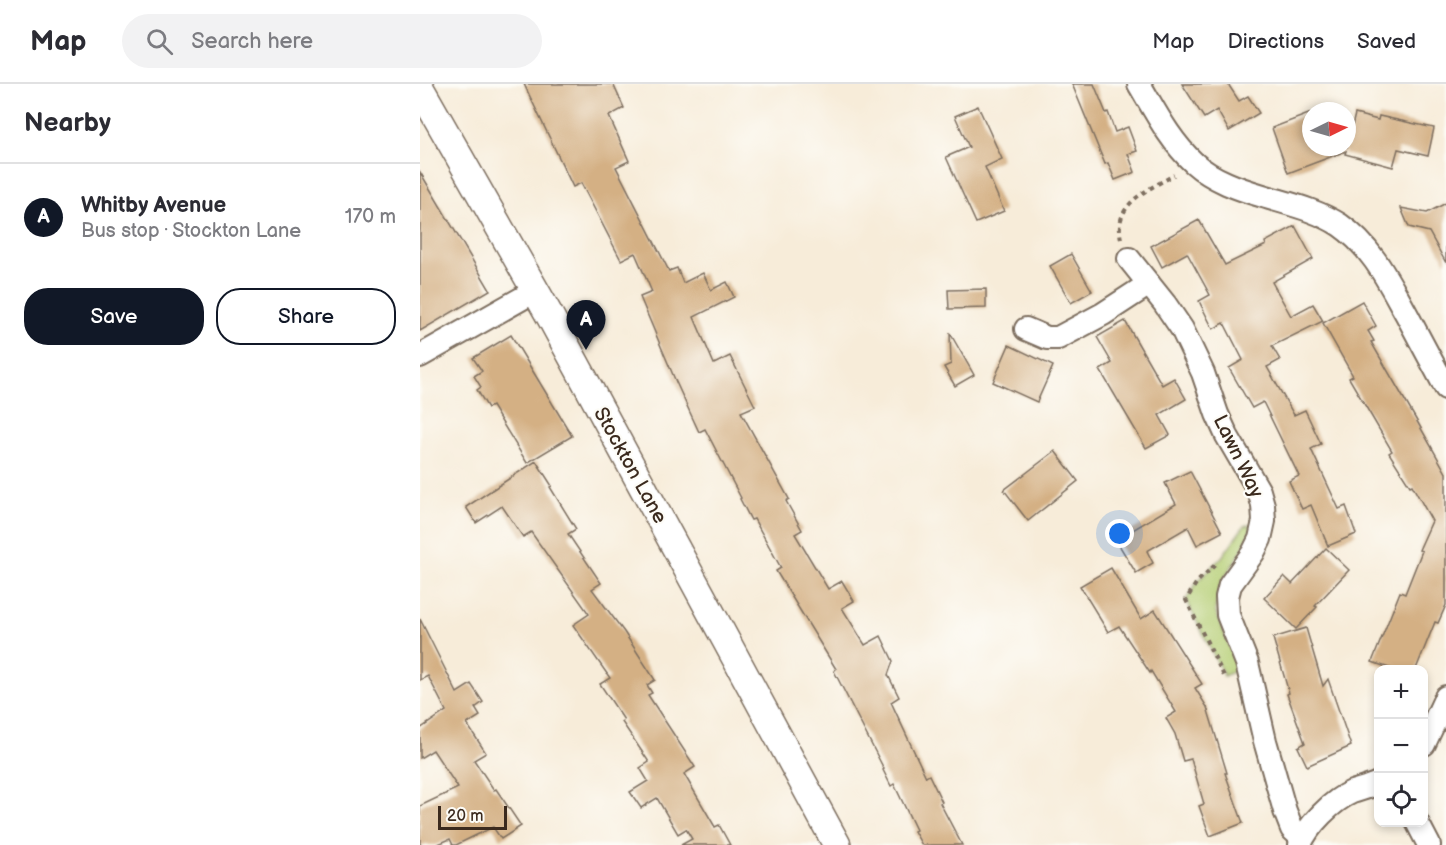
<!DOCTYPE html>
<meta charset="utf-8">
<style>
:root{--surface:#fff;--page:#f2f2f3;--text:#2b2b33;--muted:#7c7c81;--line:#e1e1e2;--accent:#111827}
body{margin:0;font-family:"Balsamiq Sans",sans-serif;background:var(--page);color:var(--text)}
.controls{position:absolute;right:18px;bottom:18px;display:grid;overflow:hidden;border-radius:12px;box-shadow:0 3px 9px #0003}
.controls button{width:54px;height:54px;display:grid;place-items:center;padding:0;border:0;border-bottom:2px solid var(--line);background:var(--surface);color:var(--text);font:30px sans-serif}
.compass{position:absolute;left:882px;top:18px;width:54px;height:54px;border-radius:50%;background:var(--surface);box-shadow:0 3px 9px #0003;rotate:85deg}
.scale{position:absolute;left:18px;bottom:15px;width:69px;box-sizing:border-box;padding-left:6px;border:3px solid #3b2a1e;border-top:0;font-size:16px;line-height:21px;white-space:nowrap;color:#3b2a1e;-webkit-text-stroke:4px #fdfcf7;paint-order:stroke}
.you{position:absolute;left:700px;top:450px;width:21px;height:21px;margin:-15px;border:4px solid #fff;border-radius:50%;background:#1a73e8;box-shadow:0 0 0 9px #1a73e833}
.badge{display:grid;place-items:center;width:39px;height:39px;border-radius:50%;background:var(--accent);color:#fff;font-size:20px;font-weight:700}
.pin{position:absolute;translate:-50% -50px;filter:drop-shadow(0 2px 3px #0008)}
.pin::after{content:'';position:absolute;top:32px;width:21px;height:18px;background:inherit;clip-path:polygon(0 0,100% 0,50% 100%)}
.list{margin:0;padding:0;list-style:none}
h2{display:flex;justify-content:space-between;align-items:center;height:78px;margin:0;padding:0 24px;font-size:26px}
h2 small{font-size:20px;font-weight:400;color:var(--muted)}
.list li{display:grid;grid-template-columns:39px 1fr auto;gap:18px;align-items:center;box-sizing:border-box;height:108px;padding:0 24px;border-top:2px solid var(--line)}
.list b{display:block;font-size:22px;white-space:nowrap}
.list p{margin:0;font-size:20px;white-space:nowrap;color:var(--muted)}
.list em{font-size:20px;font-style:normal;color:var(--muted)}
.actions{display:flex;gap:12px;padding:18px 24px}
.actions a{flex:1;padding:14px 0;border:2px solid var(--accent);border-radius:24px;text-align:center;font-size:21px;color:var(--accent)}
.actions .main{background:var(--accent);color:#fff}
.icon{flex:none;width:33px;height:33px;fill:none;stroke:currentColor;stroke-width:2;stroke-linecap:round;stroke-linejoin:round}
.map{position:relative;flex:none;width:1026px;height:761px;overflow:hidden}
header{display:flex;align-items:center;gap:36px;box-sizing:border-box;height:84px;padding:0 30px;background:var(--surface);border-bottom:2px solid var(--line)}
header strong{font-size:28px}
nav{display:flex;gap:33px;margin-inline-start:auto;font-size:21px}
.search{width:420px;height:54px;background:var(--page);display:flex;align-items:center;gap:15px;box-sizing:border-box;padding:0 21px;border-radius:33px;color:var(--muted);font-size:22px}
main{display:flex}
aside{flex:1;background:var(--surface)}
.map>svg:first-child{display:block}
</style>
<header>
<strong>Map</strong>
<div class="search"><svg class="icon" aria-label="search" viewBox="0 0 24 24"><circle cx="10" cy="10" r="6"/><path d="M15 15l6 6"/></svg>Search here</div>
<nav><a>Map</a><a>Directions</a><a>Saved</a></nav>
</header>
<main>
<aside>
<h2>Nearby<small></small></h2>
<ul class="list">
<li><span class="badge">A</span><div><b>Whitby Avenue</b><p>Bus stop · Stockton Lane</p></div><em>170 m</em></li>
</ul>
<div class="actions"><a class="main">Save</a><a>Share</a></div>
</aside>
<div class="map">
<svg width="1026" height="761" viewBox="0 0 1026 761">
<rect width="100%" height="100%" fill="#fdfcf7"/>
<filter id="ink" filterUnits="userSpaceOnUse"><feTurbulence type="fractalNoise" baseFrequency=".0167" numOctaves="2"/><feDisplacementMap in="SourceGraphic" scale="12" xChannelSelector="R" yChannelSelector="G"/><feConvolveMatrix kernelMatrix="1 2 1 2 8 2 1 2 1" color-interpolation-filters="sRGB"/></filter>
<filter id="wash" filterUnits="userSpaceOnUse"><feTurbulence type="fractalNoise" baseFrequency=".008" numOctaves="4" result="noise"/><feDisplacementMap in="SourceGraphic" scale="24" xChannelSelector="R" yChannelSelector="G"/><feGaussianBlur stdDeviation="1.35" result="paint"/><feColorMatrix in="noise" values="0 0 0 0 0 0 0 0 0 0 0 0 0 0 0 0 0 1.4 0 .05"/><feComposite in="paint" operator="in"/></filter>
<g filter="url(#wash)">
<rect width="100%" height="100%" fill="#f7ecd9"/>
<polygon fill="#b5ce74" stroke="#787c49" stroke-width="1.5" points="833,440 823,465 800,501 795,526 818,585 804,592 766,516 777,498 802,473 824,442"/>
<g id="blocks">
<g fill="#d4b084">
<polygon points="104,0 193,0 204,24 189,32 209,77 196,83 249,187 257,184 263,199 283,189 291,206 307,198 314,213 274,233 294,280 310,272 335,322 321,328 369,415 366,417 382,446 375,450 408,505 422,497 434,517 422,524 445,561 461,552 473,577 468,591 479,613 471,618 506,693 509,691 522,718 520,719 542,761 502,761 494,747 496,746 474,700 471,702 463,686 464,685 414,587 416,585 356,487 361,484 334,435 331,436 320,415 321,414 285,345 279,348 256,298 220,213 232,208 215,169 201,176 161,99 153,103"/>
<polygon points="652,0 674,0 686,29 688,28 695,48 708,43 717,67 708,70 715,88 695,96 688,79 685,80"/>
<polygon points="762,0 808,0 819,17 828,12 839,29 809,47 797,26 784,34"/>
<polygon points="558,22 582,75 565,83 584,127 556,139 526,73 549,63 535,32"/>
<polygon points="891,29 891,63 927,63 935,30 958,36 959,32 1014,44 1008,72 978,65 973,83 925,70 926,67 868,89 852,44"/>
<polygon points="0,88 70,206 0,247"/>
<polygon points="1026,119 1026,179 1009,148 989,143 981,124 1007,129"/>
<polygon points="779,136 805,181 846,161 845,158 875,142 893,175 852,198 871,232 893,220 903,237 852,262 860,276 847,283 874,331 885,326 901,360 891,365 919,425 926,422 936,450 908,462 891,421 882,425 869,397 879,392 843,318 832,324 809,284 823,276 804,239 793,245 779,217 790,211 767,169 742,183 731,162"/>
<polygon points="651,170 672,207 651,219 630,182"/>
<polygon points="566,205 566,224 529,225 528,206"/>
<polygon points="942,217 956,242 948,247 954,257 951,258 998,339 1026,389 1026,521 1018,539 1015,538 996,585 972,585 952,578 980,508 985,510 1002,467 999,466 1012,437 992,401 990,402 969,369 972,367 929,294 933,292 903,239"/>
<polygon points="705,237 742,301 754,294 766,315 739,331 750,351 726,364 680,286 692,279 677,253"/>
<polygon points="530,249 554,291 535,302 524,283 531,280"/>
<polygon points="91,251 152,352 107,379 72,322 68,324 57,306 61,303 54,292 62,287 53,274"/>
<polygon points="589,261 633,282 617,318 573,298"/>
<polygon points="635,367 658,397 608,437 584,406"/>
<polygon points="116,377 132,402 130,403 156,445 148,450 181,499 172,505 204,548 235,596 227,601 232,609 228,611 275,683 264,690 295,743 299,741 310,761 261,761 272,755 266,745 258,750 237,714 221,724 210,708 228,697 220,684 229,678 202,638 204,636 180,600 190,594 153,541 169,530 111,448 103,453 82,422 56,439 46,423"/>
<polygon points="770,387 802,448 777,461 768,443 727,467 733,479 716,489 696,456 756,420 745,399"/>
<polygon points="906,464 929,486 895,522 897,523 876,545 844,514 864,492 872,500"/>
<polygon points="691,484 721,535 735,526 782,600 775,604 787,623 807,689 805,689 823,739 790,752 779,722 784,720 771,675 763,677 755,650 746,634 756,628 731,587 730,589 699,542 688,548 660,502"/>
<polygon points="0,535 37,609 51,600 63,618 55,624 60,632 47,640 66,669 54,676 74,706 76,705 101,742 81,755 73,743 36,761 33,761 30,755 16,761 0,761 0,722 38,704 13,666 0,674 0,645 26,627 8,592 0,596"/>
<polygon points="886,544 903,602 908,595 931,662 887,682 878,663 885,659 867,610 869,609 853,554"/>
</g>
</g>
</g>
<g filter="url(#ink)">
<use href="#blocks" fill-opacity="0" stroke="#7d6e5f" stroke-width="1.5"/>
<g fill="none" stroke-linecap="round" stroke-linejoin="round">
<g stroke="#7d6e5f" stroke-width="26">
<g id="minor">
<path d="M719 0C735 27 750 57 774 79 793 96 819 105 843 112 869 120 897 126 920 141 953 164 968 197 987 231 1000 256 1013 280 1026 304"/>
<polyline points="709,175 745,220 762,245 783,289 797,330 807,352 839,407 843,421 844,437 840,455 833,469 810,501 807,513 808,531 827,579 845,657 865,727 872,745 882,754"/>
<polyline points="606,245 627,254 638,254 683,230 729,200"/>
<polyline points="0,272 115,207"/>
<polyline points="1004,660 1026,613"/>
<polyline points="997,738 1009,761"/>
<path d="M880 761C887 742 913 716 932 708 941 705 950 703 958 699"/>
</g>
</g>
<g stroke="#7d6e5f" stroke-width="30">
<polyline id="tertiary" points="0,4 131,234 417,761"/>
</g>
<g stroke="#7d6e5f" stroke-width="4" stroke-dasharray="4.5 4.5" stroke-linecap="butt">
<path d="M701 155C693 119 728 106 754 91"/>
<polyline points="795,481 777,498 766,516 804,592 807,591"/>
</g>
<use href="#minor" stroke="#fff" stroke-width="22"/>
<use href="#tertiary" stroke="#fff" stroke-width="27"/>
</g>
</g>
<g text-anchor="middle" stroke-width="4.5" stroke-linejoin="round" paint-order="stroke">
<g font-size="20" fill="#3b2a1e" stroke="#fdfcf7">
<text transform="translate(819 372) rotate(64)" y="7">Lawn Way</text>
<text transform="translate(211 381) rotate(61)" y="7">Stockton Lane</text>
</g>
</g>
</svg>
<div class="controls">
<button>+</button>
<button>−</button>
<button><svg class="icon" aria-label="locate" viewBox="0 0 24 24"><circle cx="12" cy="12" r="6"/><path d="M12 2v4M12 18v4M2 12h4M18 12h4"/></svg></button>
</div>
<svg class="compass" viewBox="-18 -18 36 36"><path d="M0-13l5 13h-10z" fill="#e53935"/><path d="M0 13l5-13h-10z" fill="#7c7c81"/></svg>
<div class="scale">20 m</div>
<div class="you"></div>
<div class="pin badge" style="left:166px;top:266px">A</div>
</div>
</main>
